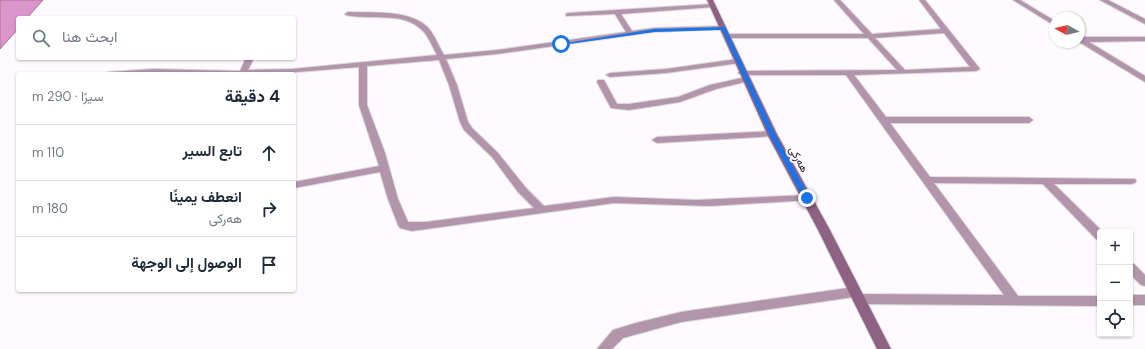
<!DOCTYPE html>
<html lang="ar">
<meta charset="utf-8">
<style>
:root{--surface:#fff;--page:#f2f2f3;--text:#1f2937;--muted:#747a83;--line:#e0e1e3}
body{margin:0;font-family:"DM Sans",Vazirmatn,sans-serif;background:var(--page);color:var(--text);direction:rtl}
.controls{position:absolute;right:12px;bottom:12px;display:grid;overflow:hidden;border-radius:4px;box-shadow:0 1px 3px #0004}
.controls button{width:36px;height:36px;display:grid;place-items:center;padding:0;border:0;border-bottom:1px solid var(--line);background:var(--surface);color:var(--text);font:20px sans-serif}
.compass{position:absolute;left:1049px;top:12px;width:36px;height:36px;border-radius:50%;background:var(--surface);box-shadow:0 1px 3px #0004;rotate:278deg}
.stop{position:absolute;width:12px;height:12px;margin:-9px;border:3px solid #1a73e8;border-radius:50%;background:#fff}
.stop.end{background:#1a73e8;border-color:#fff;box-shadow:0 1px 4px #0008}
.list{margin:0;padding:0;list-style:none}
h2{display:flex;justify-content:space-between;align-items:center;height:52px;margin:0;padding:0 16px;font-size:17px}
h2 small{font-size:13px;font-weight:400;color:var(--muted)}
.list li{display:grid;grid-template-columns:26px 1fr auto;gap:12px;align-items:center;box-sizing:border-box;height:56px;padding:0 16px;border-top:1px solid var(--line)}
.list b{display:block;font-size:15px;white-space:nowrap}
.list p{margin:0;font-size:13px;white-space:nowrap;color:var(--muted)}
.list em{font-size:13px;font-style:normal;color:var(--muted)}
.icon{flex:none;width:22px;height:22px;fill:none;stroke:currentColor;stroke-width:2;stroke-linecap:round;stroke-linejoin:round}
.map{position:relative;flex:none;width:1145px;height:349px;overflow:hidden;direction:ltr}
.search{position:absolute;background:var(--surface);box-shadow:0 1px 3px #0004;left:16px;top:16px;width:280px;height:44px;display:flex;align-items:center;gap:10px;box-sizing:border-box;padding:0 14px;border-radius:4px;color:var(--muted);font-size:15px}
.panel{position:absolute;background:var(--surface);box-shadow:0 1px 3px #0004;left:16px;top:72px;width:280px;height:220px;border-radius:4px;direction:rtl}
.map>svg:first-child{display:block}
</style>
<div class="map">
<svg width="1145" height="349" viewBox="0 0 1145 349">
<rect width="100%" height="100%" fill="#fffafd"/>
<polygon fill="#da96ca" stroke="#a27197" points="0,0 43,0 27,18 18,18 18,29 0,49"/>
<g fill="none" stroke-linecap="round" stroke-linejoin="round">
<g stroke="#dbd6d9" stroke-width="2">
<g id="street">
<path d="M834 0H840L872 34 941 29 919 0H925L980 69 976 71 854 75 886 117H1029L1033 120 1029 123H890L930 177 1135 179 1136 181 1135 183 1131 184H1054L1103 232H1100V240L1096 239 1043 184 934 183 1018 296H1100V306L859 304 855 302 853 299 854 297 681 322 623 338 612 349H597L613 330 636 323 681 312 855 287 859 289 861 292 860 294 1004 295 846 75H742L738 73 742 71 897 70 868 38H727L723 36 727 34H864ZM944 33 970 67 905 70 875 38Z"/>
<polygon points="1013,0 1020,0 1055,21 1055,26"/>
<polygon points="1100,0 1108,0 1145,19 1145,24"/>
<path d="M712 4 714 5V7L621 14 632 31 654 28 723 26 725 27V29L654 32 497 54 446 59 457 85 468 122 472 128 498 153 526 188 544 206 614 197 696 200 807 195 812 198 811 200 710 206 614 203 412 231 400 228 398 225 388 199 380 172 294 188V182L379 166 359 105V67L273 74H105L109 72 153 69 240 71 246 58H254L248 70 292 69 437 55C433 48 429 37 423 31 403 10 371 21 346 15L345 14 348 12C372 13 414 9 430 30 436 38 439 47 444 55L497 50 626 32 615 14 566 16V14L568 13ZM439 60 449 85 460 122 464 130 492 157 518 192 534 208 426 222H408L398 199 385 153 367 105V66Z"/>
<polygon points="1079,37 1145,37 1145,41 1089,42 1145,76 1145,82 1079,42"/>
<polygon points="737,59 741,61 740,63 666,73 610,77 606,75 610,73 666,69"/>
<polygon points="746,77 750,79 749,81 716,89 680,102 629,110 611,108 597,82 598,80 604,80 617,104 629,104 678,97 710,85"/>
<polygon points="772,131 777,134 775,136 657,143 652,140 657,137"/>
<polygon points="1130,263 1134,264 1145,275 1145,286 1141,285 1130,274"/>
<rect x="1130" y="295" width="15" height="10"/>
</g>
</g>
<g stroke="#dbd6d9" stroke-width="2">
<polygon id="secondary" points="707,0 713,0 777,134 830,230 891,349 877,349 818,230 767,134"/>
</g>
<use href="#street" fill="#b294ab" fill-rule="evenodd"/>
<use href="#secondary" fill="#8d6283" fill-rule="evenodd"/>
</g>
<polygon fill="#1a73e8" points="725,27 775,134 810,198 809,199 803,198 769,134 722,30 654,32 561,45 559,44 654,29"/>
<g text-anchor="middle" stroke-width="4" stroke-linejoin="round" paint-order="stroke">
<g font-size="11" fill="#211a1f" stroke="#fffafd">
<text transform="translate(799 159) rotate(61)" y="4">هەرکی</text>
</g>
</g>
</svg>
<div class="controls">
<button>+</button>
<button>−</button>
<button><svg class="icon" aria-label="locate" viewBox="0 0 24 24"><circle cx="12" cy="12" r="6"/><path d="M12 2v4M12 18v4M2 12h4M18 12h4"/></svg></button>
</div>
<svg class="compass" viewBox="-18 -18 36 36"><path d="M0-13l5 13h-10z" fill="#e53935"/><path d="M0 13l5-13h-10z" fill="#747a83"/></svg>
<div class="stop" style="left:561px;top:44px"></div>
<div class="stop end" style="left:807px;top:198px"></div>
<div class="search"><svg class="icon" aria-label="search" viewBox="0 0 24 24"><circle cx="10" cy="10" r="6"/><path d="M15 15l6 6"/></svg>ابحث هنا</div>
<section class="panel">
<h2>4 دقيقة<small>سيرًا · 290 m</small></h2>
<ul class="list">
<li><svg class="icon" aria-label="ahead" viewBox="0 0 24 24"><path d="M12 20V5M6 11l6-6 6 6"/></svg><div><b>تابع السير</b></div><em>110 m</em></li>
<li><svg class="icon" aria-label="right" viewBox="0 0 24 24"><path d="M7 20v-9h11M14 6l5 5-5 5"/></svg><div><b>انعطف يمينًا</b><p>هەرکی</p></div><em>180 m</em></li>
<li><svg class="icon" aria-label="arrive" viewBox="0 0 24 24"><path d="M6 21V4h12l-3 4 3 4H6"/></svg><div><b>الوصول إلى الوجهة</b></div></li>
</ul>
</section>
</div>
